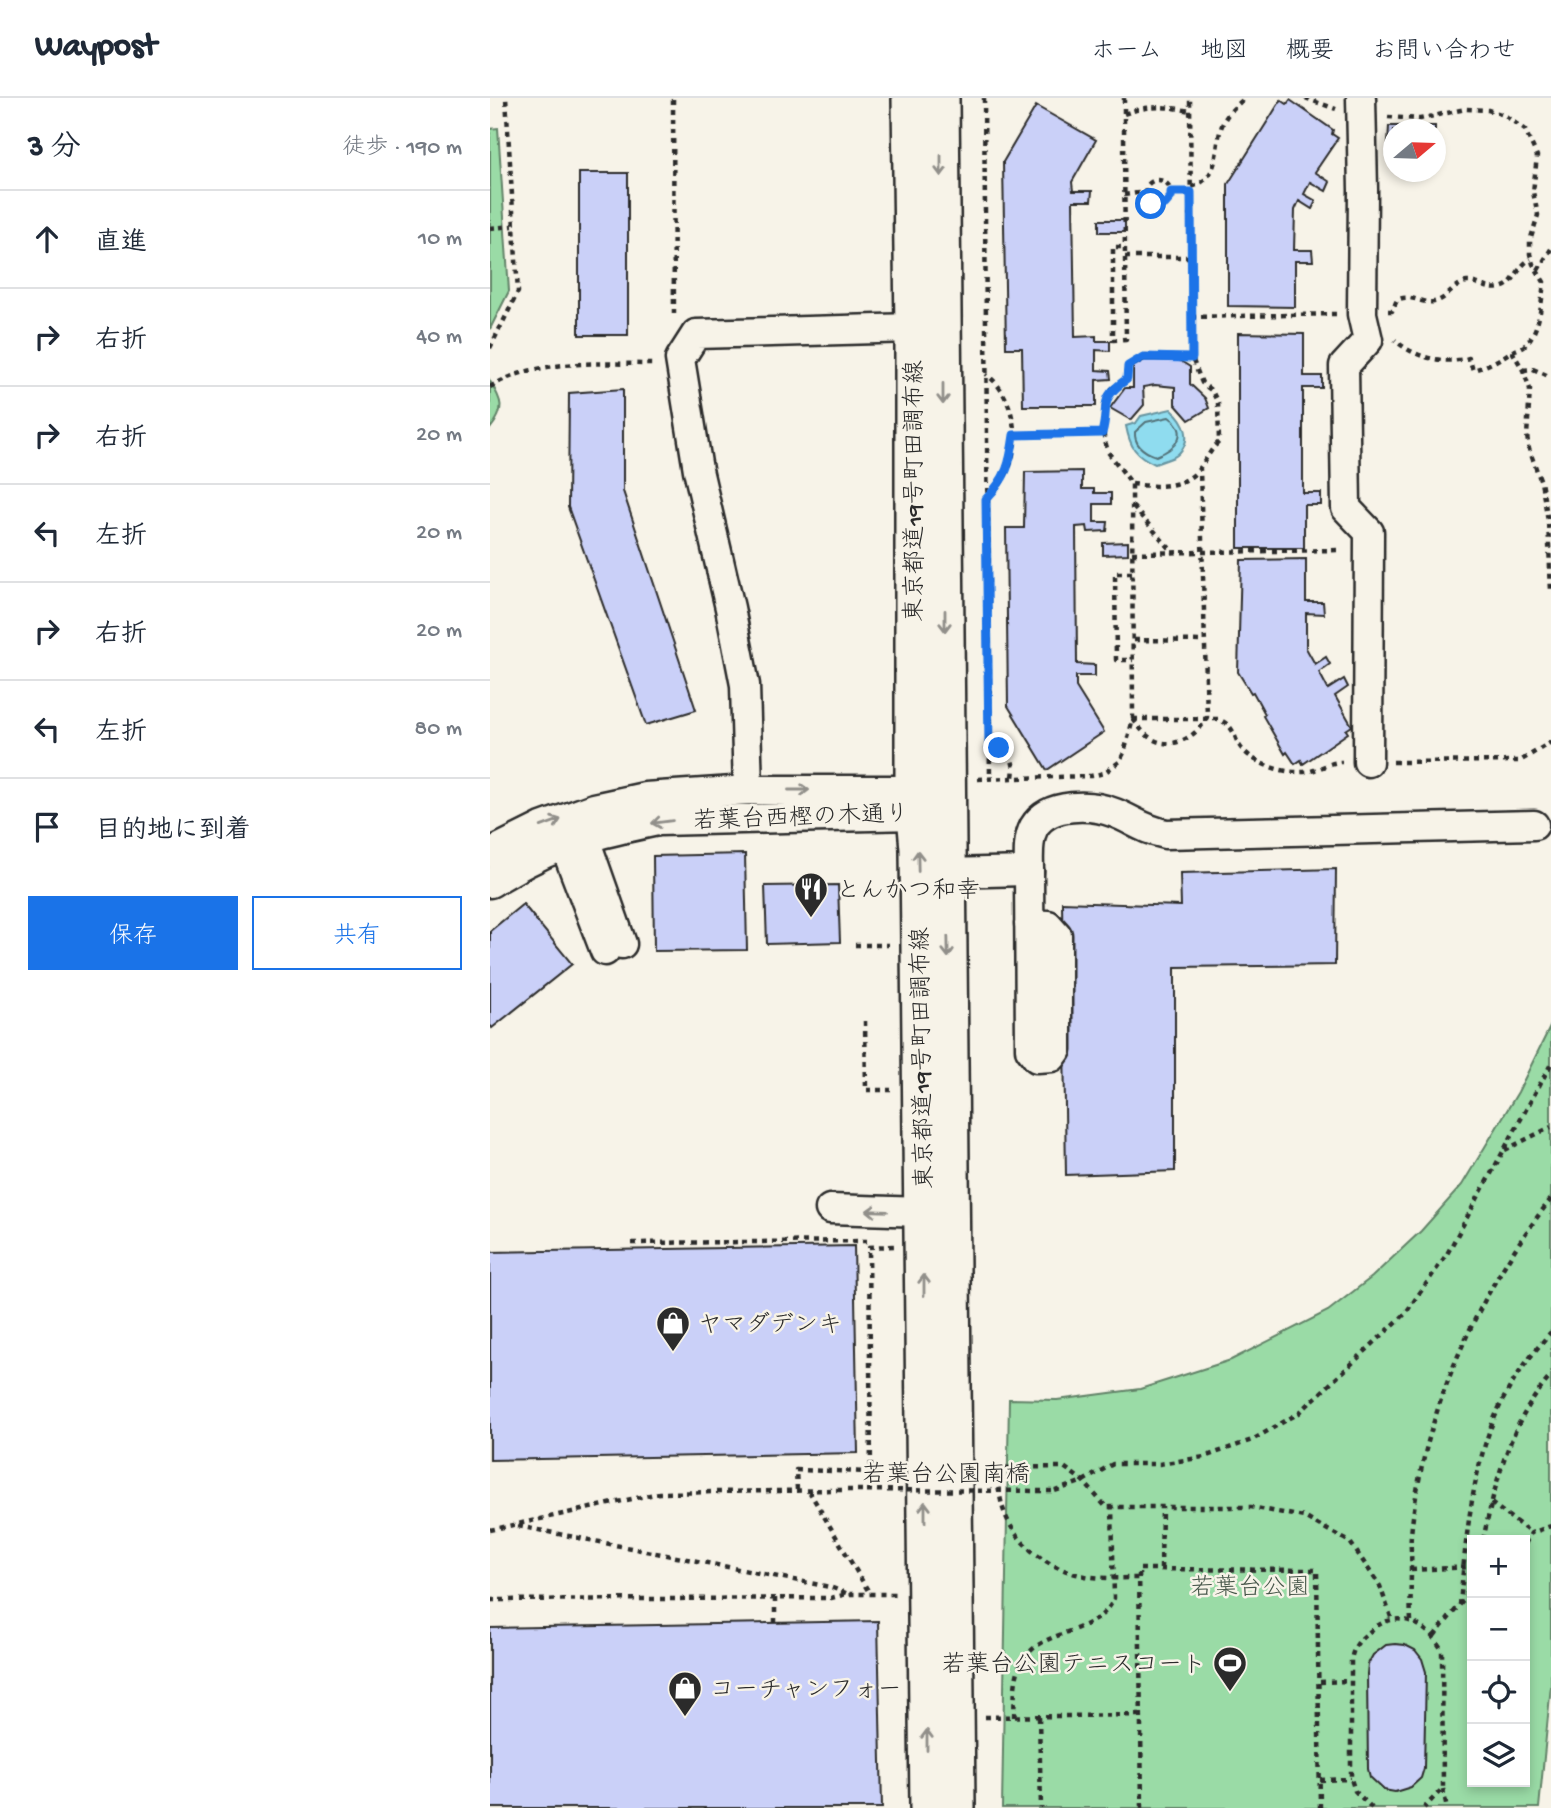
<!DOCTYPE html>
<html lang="ja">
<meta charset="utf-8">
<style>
:root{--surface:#fff;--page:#f6f6f7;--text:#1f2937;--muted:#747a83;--line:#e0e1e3;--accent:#1a73e8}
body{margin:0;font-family:"Gochi Hand","Klee One",sans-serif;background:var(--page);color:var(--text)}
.controls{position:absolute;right:21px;bottom:21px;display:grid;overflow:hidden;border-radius:0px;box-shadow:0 4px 10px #0003}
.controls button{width:63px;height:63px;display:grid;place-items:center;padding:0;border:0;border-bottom:2px solid var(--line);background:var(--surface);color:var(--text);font:35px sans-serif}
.compass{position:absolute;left:893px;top:21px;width:63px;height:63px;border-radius:50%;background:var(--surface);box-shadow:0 4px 10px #0003;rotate:71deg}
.stop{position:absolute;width:21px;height:21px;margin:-16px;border:5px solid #1a73e8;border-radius:50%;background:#fff}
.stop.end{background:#1a73e8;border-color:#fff;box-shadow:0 2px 7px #0008}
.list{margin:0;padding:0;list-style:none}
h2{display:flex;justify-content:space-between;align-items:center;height:91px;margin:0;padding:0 28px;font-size:30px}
h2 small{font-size:23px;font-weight:400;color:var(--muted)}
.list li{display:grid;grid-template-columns:46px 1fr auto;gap:21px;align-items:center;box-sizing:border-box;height:98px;padding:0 28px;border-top:2px solid var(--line)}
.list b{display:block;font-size:26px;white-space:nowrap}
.list em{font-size:23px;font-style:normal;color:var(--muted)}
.actions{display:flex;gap:14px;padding:21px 28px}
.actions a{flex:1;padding:16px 0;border:2px solid var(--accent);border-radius:0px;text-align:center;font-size:24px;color:var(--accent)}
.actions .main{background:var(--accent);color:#fff}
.icon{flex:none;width:38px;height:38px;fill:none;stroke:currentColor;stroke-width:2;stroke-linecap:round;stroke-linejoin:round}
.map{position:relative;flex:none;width:1061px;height:1710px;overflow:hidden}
header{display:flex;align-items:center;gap:42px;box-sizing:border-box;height:98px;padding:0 35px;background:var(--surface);border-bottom:2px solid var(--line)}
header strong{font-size:33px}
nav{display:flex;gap:38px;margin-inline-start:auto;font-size:24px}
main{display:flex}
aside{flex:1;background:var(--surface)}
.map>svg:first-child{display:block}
</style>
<header>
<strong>Waypost</strong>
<nav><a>ホーム</a><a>地図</a><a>概要</a><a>お問い合わせ</a></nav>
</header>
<main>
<aside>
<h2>3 分<small>徒歩 · 190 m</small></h2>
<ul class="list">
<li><svg class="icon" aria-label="ahead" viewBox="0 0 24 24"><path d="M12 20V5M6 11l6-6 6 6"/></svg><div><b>直進</b></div><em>10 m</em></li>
<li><svg class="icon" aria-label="right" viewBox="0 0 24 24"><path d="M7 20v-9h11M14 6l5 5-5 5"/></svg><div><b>右折</b></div><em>40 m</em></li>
<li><svg class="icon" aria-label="right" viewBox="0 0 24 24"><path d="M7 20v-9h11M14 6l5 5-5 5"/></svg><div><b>右折</b></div><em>20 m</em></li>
<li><svg class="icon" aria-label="left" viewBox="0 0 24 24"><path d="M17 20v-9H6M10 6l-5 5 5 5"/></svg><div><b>左折</b></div><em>20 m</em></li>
<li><svg class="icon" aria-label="right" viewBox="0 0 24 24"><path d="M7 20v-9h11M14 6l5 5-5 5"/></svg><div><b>右折</b></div><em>20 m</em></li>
<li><svg class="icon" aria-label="left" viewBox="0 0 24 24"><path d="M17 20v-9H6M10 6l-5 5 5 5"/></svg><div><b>左折</b></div><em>80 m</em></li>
<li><svg class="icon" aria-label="arrive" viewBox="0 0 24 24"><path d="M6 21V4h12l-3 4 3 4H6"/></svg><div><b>目的地に到着</b></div></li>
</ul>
<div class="actions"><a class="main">保存</a><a>共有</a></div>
</aside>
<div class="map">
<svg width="1061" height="1710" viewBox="0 0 1061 1710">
<rect width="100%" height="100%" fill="#f7f3e8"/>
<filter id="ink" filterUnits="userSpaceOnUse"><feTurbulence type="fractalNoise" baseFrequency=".0143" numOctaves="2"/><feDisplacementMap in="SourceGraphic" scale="14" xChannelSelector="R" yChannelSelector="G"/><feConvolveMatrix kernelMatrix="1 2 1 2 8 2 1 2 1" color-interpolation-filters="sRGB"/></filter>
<g filter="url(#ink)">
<g fill="#9adba6" stroke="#628368" stroke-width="2" fill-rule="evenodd">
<polygon points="8,30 19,193 0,231 0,31"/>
<path d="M0 283C12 303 16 311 0 331Z"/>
<path d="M1061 927V1587L1049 1710H512L519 1301 567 1302 650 1291 741 1262 838 1213 882 1179 931 1133 972 1087 1028 994ZM982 1442H1035V1684H982Z"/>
</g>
<path fill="#8fdcef" stroke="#6795a1" stroke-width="2" d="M681 311C695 323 704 342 687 357 682 361 672 363 665 366 645 357 640 349 636 328L646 325 651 318Z"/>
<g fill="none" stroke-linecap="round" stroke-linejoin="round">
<path stroke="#537279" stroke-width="2" d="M679 319C701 335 685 351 666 358 654 354 644 347 645 334L656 324Z"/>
</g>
<g fill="#cad0f8" stroke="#2b2b2b" stroke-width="2">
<polygon points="791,2 797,6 800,2 843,32 842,36 848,40 825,74 840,84 836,93 820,84 814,96 826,103 822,111 809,103 805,112 804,152 822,152 823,163 805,163 805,209 738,208 738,86"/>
<polygon points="546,8 606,42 582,84 583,93 602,93 601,103 583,103 585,239 606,238 606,243 620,243 620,253 606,252 606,272 620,273 621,281 606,282 606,308 533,308 532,250 516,250 513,64"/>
<polygon points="899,28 945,28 945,32 904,32 904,45 898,45"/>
<rect x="89" y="75" width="49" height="162"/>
<rect x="609" y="122" width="26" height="12"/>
<polygon points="748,235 814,236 814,278 832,278 832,290 813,290 813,395 831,395 831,407 814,407 814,450 748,450"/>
<polygon points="654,262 689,262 700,269 700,286 715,300 719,310 699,322 685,306 685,289 665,287 653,289 654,307 641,322 620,310 635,290 643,290 643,268"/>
<polygon points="133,291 133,393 206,612 156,627 78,409 79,295"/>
<polygon points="592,373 592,391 604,391 604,395 621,395 621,406 604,406 604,424 618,424 617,433 598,434 597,428 586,429 587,566 605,567 605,578 586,578 586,589 614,634 557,672 518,608 516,430 534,430 535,374"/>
<polygon points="638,444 638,456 613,457 613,445"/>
<polygon points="816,461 816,504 833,504 834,516 816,515 816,550 825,566 836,559 840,566 829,574 838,591 854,581 858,589 845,598 862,628 856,632 858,635 813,666 811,662 805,666 797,654 795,656 773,618 775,616 763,594 761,595 748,574 751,462"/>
<polygon points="255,756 257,852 164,853 163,758"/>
<polygon points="846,771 845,867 685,869 685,1073 576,1077 572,804 691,808 690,775"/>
<polygon points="348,787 350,844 277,846 275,788"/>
<polygon points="33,806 82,866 2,930 0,927 0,833"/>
<polygon points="364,1148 368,1355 0,1362 0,1154"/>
<polygon points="388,1523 392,1710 0,1710 0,1530"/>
<polygon points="905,1546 915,1547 925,1552 932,1561 936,1574 934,1670 931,1680 921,1689 905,1694 894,1692 880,1679 878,1671 877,1576 878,1566 883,1557 896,1547"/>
</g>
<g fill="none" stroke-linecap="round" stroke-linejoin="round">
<g stroke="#2b2b2b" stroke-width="33">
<g id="minor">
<polyline points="871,0 873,92 872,216 878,242 854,268 856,410 879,434 878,664"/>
<polyline points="258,692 255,587 240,510 208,372 190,261 206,236 423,230"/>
<polyline points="95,741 132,846"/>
<polyline points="75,748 115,853"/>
<polyline points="0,755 52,729 104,710 155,699 258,692 423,692 443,696"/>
<polyline points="539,773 540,951 547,960 562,959 567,952 567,837 558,827 539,826"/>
<path d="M457 775 539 773C539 759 537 742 544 729 559 704 602 706 625 715 645 723 652 731 676 736L1044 727"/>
<path d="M0 785C14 777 28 768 43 761 82 741 126 732 168 723L425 717 441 708"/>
<polyline points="340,1111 433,1114"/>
</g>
</g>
<g stroke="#2b2b2b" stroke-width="40">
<g id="major">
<polyline points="420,0 423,230 423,692 428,751 438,1710"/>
<polyline points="451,0 467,1710"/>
</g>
</g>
<g stroke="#2b2b2b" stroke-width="4.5" stroke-dasharray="5 5" stroke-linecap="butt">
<polyline points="494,0 500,681"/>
<path d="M634 0C634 80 635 161 636 241L623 242V149H636"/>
<polyline points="815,0 846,11"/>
<polyline points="183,1 184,219"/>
<path d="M634 16C657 7 676 8 700 13"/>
<path d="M898 19 930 21 975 11 998 12 1014 17 1035 32 1047 58 1043 94 1048 117 1040 143V156L1043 166 1054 184C1051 205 1051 232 1034 248 1030 251 1023 252 1019 255 1007 263 997 268 983 272L979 260C954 267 923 259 905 242"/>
<circle cx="668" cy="95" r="13"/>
<path d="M702 89C733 78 723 47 733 25 737 15 747 7 755 0"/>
<polyline points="681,94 701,94"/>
<polyline points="634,97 655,94"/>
<polyline points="0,130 23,128"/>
<polyline points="635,159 700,159"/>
<polyline points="1048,172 1061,151"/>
<path d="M898 213H902L907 202C921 195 930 206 944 204 957 202 965 185 977 184 988 183 997 193 1010 190 1026 187 1026 168 1041 161"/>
<polyline points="701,219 847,216"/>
<polyline points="0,250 28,194 16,0"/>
<polyline points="1022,253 1033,272 1040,291 1037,338 1039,351 1051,384 1058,422 1061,494"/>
<polyline points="1033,272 1043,271 1061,279"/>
<path d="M0 289C48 260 109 266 163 266"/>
<polyline points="524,337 613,335"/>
<path d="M642 386C665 389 693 391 709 371 716 362 720 352 729 344L728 305 722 293 712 285 702 260 700 0"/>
<path d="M496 401C503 394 510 387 514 379 533 348 525 297 496 276"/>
<polyline points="643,409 683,454"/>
<polyline points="642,455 851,452"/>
<polyline points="642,475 625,475 626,562 643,562"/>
<polyline points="644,542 714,543"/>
<path d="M643 621H728C748 629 742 642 754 653 770 669 799 677 821 673 832 670 841 664 852 664"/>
<path d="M643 621C649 629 654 636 662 641 683 653 708 638 717 619L710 371"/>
<path d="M499 650C518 647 526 662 523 679"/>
<polyline points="903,664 1030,663 1061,644"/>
<polyline points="488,681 601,678 614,675 629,664 634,655 643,621 642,386 618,354 613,335 615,303 622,291 637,281 638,268 653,259 702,260"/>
<polyline points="365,847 398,847"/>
<polyline points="375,923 376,992 401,992"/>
<polyline points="1015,1052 1061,1029"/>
<polyline points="142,1145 379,1143"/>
<polyline points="495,1370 574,1369 593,1383 616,1409 761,1409 814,1419 860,1444 890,1488 902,1522"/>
<path d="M505 1370C507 1382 509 1395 512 1407 522 1444 557 1471 595 1478 612 1481 631 1480 649 1480"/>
<polyline points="307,1392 306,1372 381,1374 379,1149 404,1148"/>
<polyline points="319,1393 380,1496"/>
<polyline points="565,1393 593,1383 623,1366 669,1366 714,1359 762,1342 809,1315 915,1216 957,1156 1061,966"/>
<polyline points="1001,1405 1041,1435"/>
<polyline points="28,1428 340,1489 356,1495"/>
<polyline points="0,1432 169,1395 347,1392"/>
<path d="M993 1442C1006 1383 1019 1325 1061 1278"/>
<polyline points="1035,1446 1041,1435 1061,1428"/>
<polyline points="671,1471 672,1409"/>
<polyline points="921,1472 982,1469"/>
<polyline points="285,1500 285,1525"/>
<polyline points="0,1502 341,1500 357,1496 405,1496"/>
<path d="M970 1507C976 1438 983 1351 1019 1291 1031 1270 1046 1251 1061 1234"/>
<path d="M921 1523C920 1505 921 1487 921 1469 922 1459 920 1448 921 1437 932 1317 987 1195 1061 1101"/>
<polyline points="944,1538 982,1492"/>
<polyline points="830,1584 860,1583"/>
<polyline points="495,1619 652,1617"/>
<path d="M524 1619C525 1601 523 1580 532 1564 551 1529 609 1538 624 1500L622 1409"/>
<polyline points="549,1619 551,1710"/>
<polyline points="830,1682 861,1681"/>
<polyline points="953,1691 957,1710"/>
<polyline points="652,1710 649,1471 827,1472 830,1710"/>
<path d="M882 1710 865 1693 861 1681V1562C864 1546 870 1541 883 1531 909 1510 937 1526 952 1552L953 1690 934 1710"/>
</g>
<use href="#minor" stroke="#f7f3e8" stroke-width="28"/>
<use href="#major" stroke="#f7f3e8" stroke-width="35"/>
<polyline stroke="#2b2b2b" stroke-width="4.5" stroke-dasharray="5 5" stroke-linecap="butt" points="347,1392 565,1393"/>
</g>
<defs><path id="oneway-shaft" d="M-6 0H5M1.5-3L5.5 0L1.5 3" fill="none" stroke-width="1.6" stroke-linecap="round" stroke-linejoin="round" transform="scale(1.75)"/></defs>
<g stroke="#918f8a">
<use href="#oneway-shaft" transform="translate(451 68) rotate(90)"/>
<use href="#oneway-shaft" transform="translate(453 296) rotate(90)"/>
<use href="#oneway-shaft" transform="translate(455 523) rotate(90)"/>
<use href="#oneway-shaft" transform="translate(309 692)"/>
<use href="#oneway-shaft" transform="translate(172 724) rotate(173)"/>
<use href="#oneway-shaft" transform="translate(61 725) rotate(-20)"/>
<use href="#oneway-shaft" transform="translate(428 763) rotate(-91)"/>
<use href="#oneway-shaft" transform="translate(458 849) rotate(89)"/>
<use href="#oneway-shaft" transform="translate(387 1113) rotate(-178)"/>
<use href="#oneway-shaft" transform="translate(434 1187) rotate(-90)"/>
<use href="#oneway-shaft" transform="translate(435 1414) rotate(-90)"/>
<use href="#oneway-shaft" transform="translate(437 1642) rotate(-90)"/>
</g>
</g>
<g fill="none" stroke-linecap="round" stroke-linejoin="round" filter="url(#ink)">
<path stroke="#1a73e8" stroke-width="9" d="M509 650H499L496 401C517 379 520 366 524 337L612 335C620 306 607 302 637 281L638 268 653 259 702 260 701 94H681V99L675 106H661"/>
</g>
<defs>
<g id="restaurant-pin" transform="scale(1.75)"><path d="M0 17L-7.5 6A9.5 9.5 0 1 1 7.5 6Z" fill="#2b2b2b" stroke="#f7f3e8"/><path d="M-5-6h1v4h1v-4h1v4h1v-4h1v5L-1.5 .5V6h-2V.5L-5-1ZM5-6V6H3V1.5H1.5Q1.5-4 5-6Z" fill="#fff"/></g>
<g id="shop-pin" transform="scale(1.75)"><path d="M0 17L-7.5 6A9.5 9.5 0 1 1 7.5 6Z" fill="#2b2b2b" stroke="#f7f3e8"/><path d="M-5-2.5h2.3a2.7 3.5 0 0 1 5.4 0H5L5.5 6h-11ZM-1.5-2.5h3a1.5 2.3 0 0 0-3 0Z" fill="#fff"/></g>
<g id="stadium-pin" transform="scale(1.75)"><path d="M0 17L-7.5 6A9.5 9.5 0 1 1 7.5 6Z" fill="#2b2b2b" stroke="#f7f3e8"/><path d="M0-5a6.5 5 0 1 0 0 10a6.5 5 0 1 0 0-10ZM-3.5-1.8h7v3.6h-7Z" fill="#fff"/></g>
</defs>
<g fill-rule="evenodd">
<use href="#restaurant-pin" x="321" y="791"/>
<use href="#shop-pin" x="183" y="1225"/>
<use href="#stadium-pin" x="740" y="1565"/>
<use href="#shop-pin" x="195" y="1590"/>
</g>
<g text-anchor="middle" stroke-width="5" stroke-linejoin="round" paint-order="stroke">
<g font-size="24" fill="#2b2b2b" stroke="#f7f3e8">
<text transform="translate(423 393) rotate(-90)" y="8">東京都道19号町田調布線</text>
<text transform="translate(311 718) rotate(-2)" y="8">若葉台西樫の木通り</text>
<text transform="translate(431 960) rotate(-91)" y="8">東京都道19号町田調布線</text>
<text x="456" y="1383">若葉台公園南橋</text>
</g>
<g font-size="24" fill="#2b2b2b" stroke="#f7f3e8" text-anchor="start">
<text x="346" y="799">とんかつ和幸</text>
<text x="208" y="1233">ヤマダデンキ</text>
<text x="716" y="1573" text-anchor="end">若葉台公園テニスコート</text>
<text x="220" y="1598">コーチャンフォー</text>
</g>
<g font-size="24" fill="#47574a" stroke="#f7f3e8">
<text x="760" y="1496">若葉台公園</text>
</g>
</g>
</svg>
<div class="controls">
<button>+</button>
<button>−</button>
<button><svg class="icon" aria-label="locate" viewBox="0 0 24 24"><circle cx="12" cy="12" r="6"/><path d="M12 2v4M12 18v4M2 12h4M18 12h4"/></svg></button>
<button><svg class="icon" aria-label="layers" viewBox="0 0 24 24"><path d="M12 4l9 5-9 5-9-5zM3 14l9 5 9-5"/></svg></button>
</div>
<svg class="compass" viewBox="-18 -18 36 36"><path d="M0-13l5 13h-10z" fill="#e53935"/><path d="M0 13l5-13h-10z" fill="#747a83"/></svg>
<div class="stop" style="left:661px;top:106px"></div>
<div class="stop end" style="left:509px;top:650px"></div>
</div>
</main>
